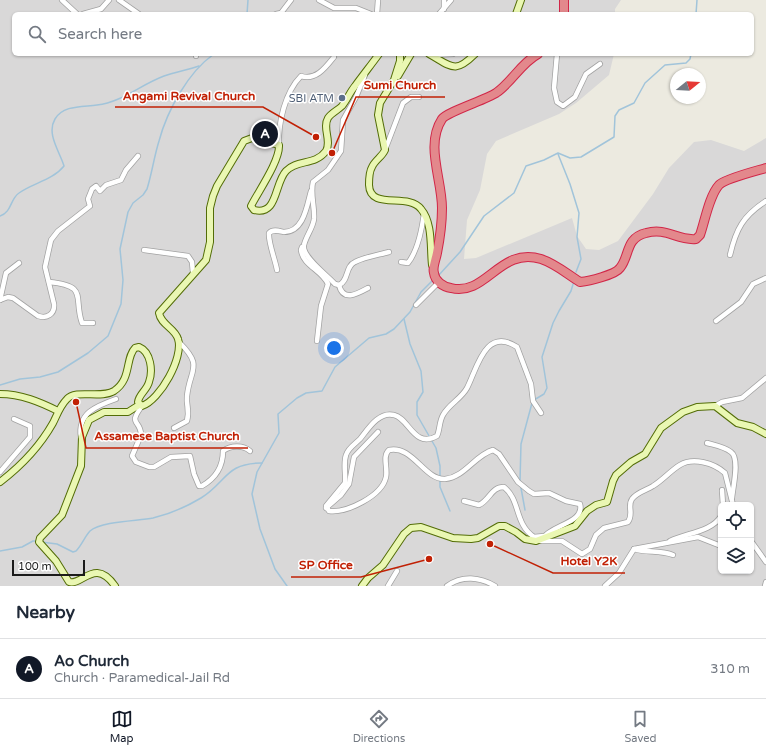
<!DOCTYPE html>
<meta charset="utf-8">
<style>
:root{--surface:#fff;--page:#f6f6f7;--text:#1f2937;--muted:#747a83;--line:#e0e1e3;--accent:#111827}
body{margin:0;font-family:"Varela Round",sans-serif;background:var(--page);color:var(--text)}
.controls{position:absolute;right:12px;bottom:12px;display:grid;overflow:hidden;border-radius:6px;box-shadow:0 1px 3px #0004}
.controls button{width:36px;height:36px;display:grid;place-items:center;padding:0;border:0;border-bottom:1px solid var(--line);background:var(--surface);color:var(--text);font:20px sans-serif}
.compass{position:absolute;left:670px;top:68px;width:36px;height:36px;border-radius:50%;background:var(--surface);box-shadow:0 1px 3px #0004;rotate:72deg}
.scale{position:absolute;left:12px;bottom:10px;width:73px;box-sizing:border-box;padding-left:4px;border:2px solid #1b1b1b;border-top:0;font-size:11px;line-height:14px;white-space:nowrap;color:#1b1b1b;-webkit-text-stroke:3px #fff;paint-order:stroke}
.you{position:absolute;left:334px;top:348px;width:14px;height:14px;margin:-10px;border:3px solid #fff;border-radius:50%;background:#1a73e8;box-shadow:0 0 0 6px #1a73e833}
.badge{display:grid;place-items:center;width:26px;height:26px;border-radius:50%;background:var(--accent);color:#fff;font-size:13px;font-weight:700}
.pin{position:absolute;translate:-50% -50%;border:2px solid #fff;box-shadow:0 1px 4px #0006}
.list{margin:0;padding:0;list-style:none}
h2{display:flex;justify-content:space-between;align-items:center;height:52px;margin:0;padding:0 16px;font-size:17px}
h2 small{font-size:13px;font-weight:400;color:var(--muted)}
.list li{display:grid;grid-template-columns:26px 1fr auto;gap:12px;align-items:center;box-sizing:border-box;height:60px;padding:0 16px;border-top:1px solid var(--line)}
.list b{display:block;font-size:15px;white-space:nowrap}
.list p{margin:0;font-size:13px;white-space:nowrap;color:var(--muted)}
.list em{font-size:13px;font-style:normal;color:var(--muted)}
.icon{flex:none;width:22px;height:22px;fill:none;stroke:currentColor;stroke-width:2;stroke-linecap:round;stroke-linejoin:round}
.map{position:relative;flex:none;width:766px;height:586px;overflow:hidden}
.search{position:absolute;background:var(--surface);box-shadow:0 1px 3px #0004;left:12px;right:12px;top:12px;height:44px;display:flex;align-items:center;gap:10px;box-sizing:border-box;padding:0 14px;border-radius:6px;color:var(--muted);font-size:15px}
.sheet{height:112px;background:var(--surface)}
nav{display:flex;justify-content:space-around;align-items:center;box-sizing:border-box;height:56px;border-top:1px solid var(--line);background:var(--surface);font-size:11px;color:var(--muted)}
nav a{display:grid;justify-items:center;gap:2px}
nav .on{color:var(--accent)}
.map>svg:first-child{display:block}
</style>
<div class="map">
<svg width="766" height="586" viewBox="0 0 766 586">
<rect width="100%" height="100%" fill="#eceae0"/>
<path fill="#d9d8d8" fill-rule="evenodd" d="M0 0H621L615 9V14H14V54H614L609 75 576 103 559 114 496 141 487 154 480 190 467 220 464 259 476 258 572 218 577 236 586 249 599 250 618 241 653 194 669 168 694 142 711 140 744 151 766 138V586H0ZM721 505H751V571H721Z"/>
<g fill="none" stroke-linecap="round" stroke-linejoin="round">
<g stroke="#a1c4da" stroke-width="1.5">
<polyline points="247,14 248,0"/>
<polyline points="696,14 697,0"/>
<polyline points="558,154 570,184 579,213 577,237 581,259 576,272"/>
<path d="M0 216C12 212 10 199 19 193 33 183 53 180 64 166 60 152 46 134 55 119 63 105 82 107 97 105 122 102 140 85 164 76 175 72 188 70 199 66"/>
<polyline points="438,276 460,252 484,216 514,193 526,166 544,160 558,153 570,158 581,157 614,137 615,116 619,110 634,103 645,83 665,65 686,63 690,59 691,54"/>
<polyline points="404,319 410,344 421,371 423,392 417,402 417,415 436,448 440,466 440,487 450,511"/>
<path d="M0 385 20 379 40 377 58 372 88 353 108 336 121 304 123 280 120 249 128 212 133 203 143 195 147 189C152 173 154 157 159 141 167 111 188 72 214 54"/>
<polyline points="534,400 544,394 547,388 542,357 553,323 559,311 571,291 574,281"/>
<polyline points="520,481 521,444 532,403"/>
<polyline points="521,488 525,510"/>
<path d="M41 542 57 544 73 552 76 551C82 545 85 536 90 531 102 521 138 521 153 518 170 514 186 507 201 498 227 482 225 463 262 463"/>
<polyline points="0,551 22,547 33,541 38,541"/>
<polyline points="287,586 275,569 260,529 252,494 257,472 279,433 278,414 297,398 306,393 322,391 335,367 369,338 386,334 394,329 410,312 421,292 433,280"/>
</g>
<g stroke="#a2a2a2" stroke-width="6">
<g id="street">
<polyline points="62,0 77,14"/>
<polyline points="119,0 139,14"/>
<polyline points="319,0 334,8 356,8 371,14"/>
<polyline points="444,9 444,0"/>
<polyline points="83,14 101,9 109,0"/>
<polyline points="276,14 281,13 291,0"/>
<polyline points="377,14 378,0"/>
<polyline points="439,14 451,0"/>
<polyline points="557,54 554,88 557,102 563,106 575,97 586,74 600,64"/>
<polyline points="432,55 453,54"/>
<polyline points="196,56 196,54"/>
<path d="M365 75 356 97 343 120 341 151 328 170 313 182C310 194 315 207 314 219 313 228 306 236 304 245 301 256 328 276 335 284L339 285C349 281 345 266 355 262 365 257 378 255 389 252"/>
<path d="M279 145C278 123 285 92 301 76 316 81 326 67 334 57"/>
<polyline points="385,150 403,103 411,97 419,97"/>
<path d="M302 247 301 250C303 266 322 270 328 284L321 306 317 341"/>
<polyline points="144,250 188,256 192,262 193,273"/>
<path d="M730 255C736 229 743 216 766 201"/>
<path d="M401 262 408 263C418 250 422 229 424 213"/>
<path d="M277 270C275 259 268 242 269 233 273 229 279 231 284 232 304 232 307 205 311 191"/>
<path d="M49 282C89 286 73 297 82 323H93"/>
<path d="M339 285C343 302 357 294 368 288"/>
<path d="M0 300 8 297 13 298 38 316C47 319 55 314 54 304L45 267 51 240 58 231 90 206 88 199 92 189 96 186 100 191 106 185 121 180 126 170 138 156"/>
<polyline points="0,300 6,273 19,263"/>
<polyline points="416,305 439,282"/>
<polyline points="716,321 741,302 753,284 766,278"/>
<path d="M142 406C127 426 141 419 141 435L132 456 136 462 149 467H154L171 457 190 456 194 474 199 486H202C216 478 223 466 223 451 231 445 243 445 250 451"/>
<polyline points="715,406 722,402 742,398 766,378"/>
<path d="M541 413 533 401 531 384 517 347C485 326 477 369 467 388 461 399 449 404 443 415 439 422 440 430 437 436 414 449 409 418 394 415 379 411 368 429 360 439 355 444 348 448 346 455 343 464 346 474 345 483L326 506 329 511C347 513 382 496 386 477 388 468 382 456 389 450 413 445 424 480 445 479 465 477 475 455 493 450L499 454 518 482 529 491 534 494 549 493 566 501 580 504C585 523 551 525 543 538"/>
<path d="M174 428 187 421C190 410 186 406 187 396 190 368 204 367 179 342"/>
<path d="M81 438C77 413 96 406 116 399"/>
<path d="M707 443C714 445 725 447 731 452 740 458 733 487 732 498"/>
<polyline points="0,472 30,437 30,426 14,419"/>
<polyline points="722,490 723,505"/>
<path d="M464 501 479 505C490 500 491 487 504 487 521 501 514 523 534 537L544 536"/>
<polyline points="326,508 341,495 349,484 354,457 378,432"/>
<path d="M540 541H562L582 554 590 549 596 535 604 528 628 522C634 514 627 506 632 499 637 492 647 490 653 486 663 480 670 471 680 465 693 457 714 463 725 473L733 505"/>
<path d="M670 541C685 533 712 532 721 516"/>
<polyline points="751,541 766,562"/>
<polyline points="634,549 698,537 721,546"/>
<polyline points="388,586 397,571"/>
<path d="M447 586C462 575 480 577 495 586"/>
<path d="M605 586 619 573 634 549C647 553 660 550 673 555"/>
<polyline points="765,586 766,582"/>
</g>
</g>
<g stroke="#536d07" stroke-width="8">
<g id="secondary">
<polyline points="516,14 521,0"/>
<path d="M400 54V61L394 80 380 103 378 115 385 150C382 157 375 160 372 167 369 172 369 179 369 185 370 211 408 192 421 209 433 223 430 248 432 265"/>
<path d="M429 54C452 67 455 74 475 54"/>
<polyline points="398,76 411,54"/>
<path d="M0 394C21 394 40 402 58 411"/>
<path d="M0 482C21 466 40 446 53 423 57 415 60 406 67 399 76 389 101 399 114 391 132 379 125 358 135 348L139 347C151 352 153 371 149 382 147 390 139 394 138 402L142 406C160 400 184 357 178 339 175 328 161 325 159 313L206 260 210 242V208L213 196 217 186 244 141 252 138 279 145C280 161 258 192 251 206L254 210C278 216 274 184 286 171 297 159 315 166 326 151 332 141 322 128 328 118 331 113 338 110 342 106 347 100 350 92 355 86 363 75 371 65 379 54"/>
<path d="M115 586C95 557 82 586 69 582L56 561 39 542 40 538 62 515 81 466 82 437 89 420 104 412H128L139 405"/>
<polyline points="362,586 368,578 383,565 404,534 411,528 421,527 453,538 471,539 478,538 499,526 505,526 516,532 525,539 536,541 575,526 587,511 596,505 607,502 613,481 616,475 631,462 645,454 661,428 683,412 697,407 715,406 737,423 753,427 766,434"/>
</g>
</g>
<g stroke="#d12748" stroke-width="10">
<g id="highway">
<polyline points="564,14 564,0"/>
<path d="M538 54C521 63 512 82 496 93 485 100 447 112 442 119 425 145 442 179 442 208 442 223 440 238 437 253 436 259 432 267 434 273 435 281 443 287 451 288 486 297 500 246 541 259 556 264 567 274 580 282 589 281 615 275 620 268 630 256 625 238 646 233 667 227 677 241 696 239L700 235C705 221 709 196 719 185 724 179 756 171 766 168"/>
</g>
</g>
<use href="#street" stroke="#fff" stroke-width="4.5"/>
<use href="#secondary" stroke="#eaf7b3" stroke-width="6"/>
<use href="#highway" stroke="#e3888c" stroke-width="8"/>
</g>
<circle fill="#5c6f8a" stroke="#fff" stroke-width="1.5" cx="342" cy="98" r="4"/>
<g text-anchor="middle" stroke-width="3" stroke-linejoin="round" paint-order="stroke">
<g font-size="11" fill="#4e5e75" stroke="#fff" text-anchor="end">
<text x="334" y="102">SBI ATM</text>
</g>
</g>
<path fill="none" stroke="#c12004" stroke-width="1.5" d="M332 153L356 97H445M316 137L263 107H115M76 402L86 448H248M490 544L553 573H625M429 559L361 577H291"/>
<g fill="#c12004" stroke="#fff" stroke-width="1.5">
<circle cx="332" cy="153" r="4"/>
<circle cx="316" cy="137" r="4"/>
<circle cx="76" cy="402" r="4"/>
<circle cx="490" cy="544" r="4"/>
<circle cx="429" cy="559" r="4"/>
</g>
<g font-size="12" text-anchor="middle" font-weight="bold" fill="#c12004" stroke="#fff" stroke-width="3" stroke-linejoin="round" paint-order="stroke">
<text x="400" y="89">Sumi Church</text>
<text x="189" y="100">Angami Revival Church</text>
<text x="167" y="440">Assamese Baptist Church</text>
<text x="589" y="565">Hotel Y2K</text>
<text x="326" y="569">SP Office</text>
</g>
</svg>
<div class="controls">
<button><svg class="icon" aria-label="locate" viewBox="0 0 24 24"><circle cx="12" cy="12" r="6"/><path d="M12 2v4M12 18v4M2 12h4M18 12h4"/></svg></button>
<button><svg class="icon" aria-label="layers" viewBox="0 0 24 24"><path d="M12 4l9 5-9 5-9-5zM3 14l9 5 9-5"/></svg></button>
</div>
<svg class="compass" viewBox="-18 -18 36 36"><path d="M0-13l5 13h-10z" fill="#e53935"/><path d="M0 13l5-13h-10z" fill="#747a83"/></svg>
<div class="scale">100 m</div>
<div class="you"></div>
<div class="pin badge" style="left:265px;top:134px">A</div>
<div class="search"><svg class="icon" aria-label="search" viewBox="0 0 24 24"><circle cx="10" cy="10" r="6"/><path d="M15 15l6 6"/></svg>Search here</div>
</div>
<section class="sheet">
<h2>Nearby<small></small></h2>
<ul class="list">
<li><span class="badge">A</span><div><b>Ao Church</b><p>Church · Paramedical-Jail Rd</p></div><em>310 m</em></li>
</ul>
</section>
<nav>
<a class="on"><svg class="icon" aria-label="map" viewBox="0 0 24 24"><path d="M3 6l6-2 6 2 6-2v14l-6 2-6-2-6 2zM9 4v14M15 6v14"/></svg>Map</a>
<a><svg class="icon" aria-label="directions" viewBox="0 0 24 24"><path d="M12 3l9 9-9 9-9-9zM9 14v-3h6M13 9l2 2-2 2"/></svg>Directions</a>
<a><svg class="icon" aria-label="saved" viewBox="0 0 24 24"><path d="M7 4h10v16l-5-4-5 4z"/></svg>Saved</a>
</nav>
